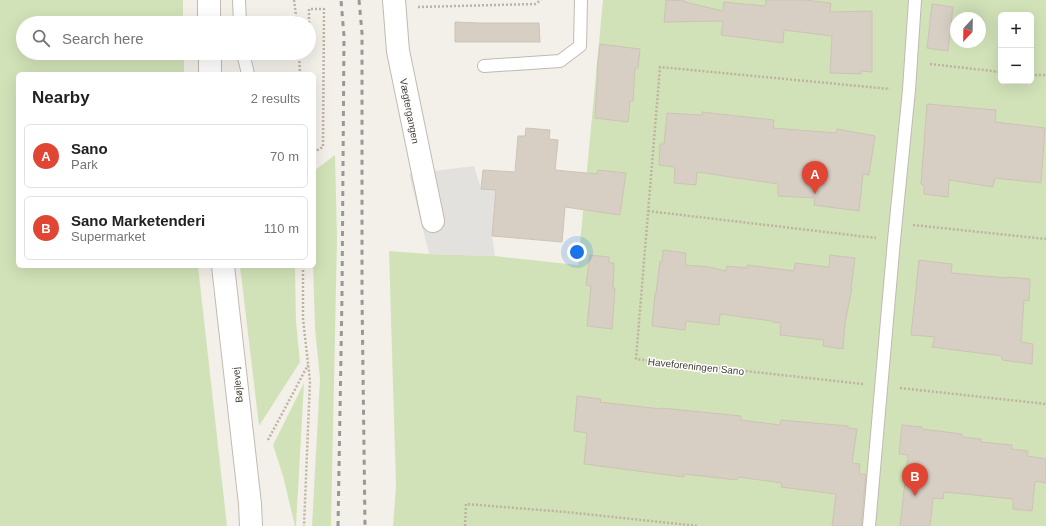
<!DOCTYPE html>
<meta charset="utf-8">
<style>
:root{--surface:#fff;--page:#f6f6f6;--text:#202124;--muted:#757577;--line:#e0e0e0;--accent:#e14634}
body{margin:0;font-family:Helvetica,sans-serif;background:var(--page);color:var(--text)}
.controls{position:absolute;right:12px;top:12px;display:grid;overflow:hidden;border-radius:6px;box-shadow:0 4px 16px #0002}
.controls button{width:36px;height:36px;display:grid;place-items:center;padding:0;border:0;border-bottom:1px solid var(--line);background:var(--surface);color:var(--text);font:20px sans-serif}
.compass{position:absolute;left:950px;top:12px;width:36px;height:36px;border-radius:50%;background:var(--surface);box-shadow:0 4px 16px #0002;rotate:202deg}
.you{position:absolute;left:577px;top:252px;width:14px;height:14px;margin:-10px;border:3px solid #fff;border-radius:50%;background:#1a73e8;box-shadow:0 0 0 6px #1a73e833}
.badge{display:grid;place-items:center;width:26px;height:26px;border-radius:50%;background:var(--accent);color:#fff;font-size:13px;font-weight:700}
.pin{position:absolute;translate:-50% -33px;filter:drop-shadow(0 1px 2px #0008)}
.pin::after{content:'';position:absolute;top:21px;width:14px;height:12px;background:inherit;clip-path:polygon(0 0,100% 0,50% 100%)}
.list{margin:0;padding:0;list-style:none}
h2{display:flex;justify-content:space-between;align-items:center;height:52px;margin:0;padding:0 16px;font-size:17px}
h2 small{font-size:13px;font-weight:400;color:var(--muted)}
.list li{display:grid;grid-template-columns:26px 1fr auto;gap:12px;align-items:center;box-sizing:border-box;height:64px;margin:0 8px 8px;padding:0 8px;border:1px solid var(--line);border-radius:6px}
.list b{display:block;font-size:15px;white-space:nowrap}
.list p{margin:0;font-size:13px;white-space:nowrap;color:var(--muted)}
.list em{font-size:13px;font-style:normal;color:var(--muted)}
.icon{flex:none;width:22px;height:22px;fill:none;stroke:currentColor;stroke-width:2;stroke-linecap:round;stroke-linejoin:round}
.map{position:relative;flex:none;width:1046px;height:526px;overflow:hidden}
.search{position:absolute;background:var(--surface);box-shadow:0 4px 16px #0002;left:16px;top:16px;width:300px;height:44px;display:flex;align-items:center;gap:10px;box-sizing:border-box;padding:0 14px;border-radius:22px;color:var(--muted);font-size:15px}
.panel{position:absolute;background:var(--surface);box-shadow:0 4px 16px #0002;left:16px;top:72px;width:300px;height:196px;border-radius:6px}
.map>svg:first-child{display:block}
</style>
<div class="map">
<svg width="1046" height="526" viewBox="0 0 1046 526">
<rect width="100%" height="100%" fill="#f3f0ea"/>
<g fill="#d1e2b8" fill-rule="evenodd">
<polygon points="0,0 183,0 183,23 23,23 23,53 184,53 184,74 18,74 18,266 198,266 227,526 0,526"/>
<path d="M603 0H1046V526H393L396 486 389 251 429 254 495 256 578 265ZM1001 15H1031V81H1001ZM956 18H980V42H956Z"/>
<polygon points="335,155 337,239 331,526 312,526 320,379 315,328 313,266 314,266 314,171"/>
<polygon points="240,266 295,266 296,321 300,362 259,426"/>
<polygon points="304,383 296,526 295,526 283,476 273,445"/>
</g>
<polygon fill="#e2e1de" points="474,166 481,189 496,190 492,236 495,256 429,254 409,174"/>
<g fill="#d7cec4" stroke="#cec3b5">
<polygon points="666,0 685,1 685,2 723,11 724,2 765,6 766,0 804,0 831,3 830,12 872,11 872,72 861,71 861,74 830,73 832,36 784,30 783,43 721,35 723,21 664,22"/>
<polygon points="932,4 953,7 948,51 927,48"/>
<polygon points="455,22 479,23 539,23 540,42 455,42"/>
<polygon points="600,44 640,49 638,68 635,68 633,101 630,101 628,122 595,118 598,71 597,71"/>
<polygon points="927,104 996,110 995,122 1045,128 1041,183 995,178 993,187 949,180 948,197 924,194 924,185 921,184"/>
<polygon points="702,112 774,120 773,128 836,133 837,129 875,136 869,175 863,174 859,211 814,205 815,198 778,196 778,184 697,172 696,185 674,183 675,167 659,165 660,144 664,144 667,113 702,115"/>
<polygon points="526,128 550,130 549,139 558,140 555,170 597,174 598,170 626,173 620,215 565,207 562,242 492,236 496,190 481,189 483,170 515,172 518,136 525,136"/>
<polygon points="663,250 686,253 685,265 709,267 726,271 727,266 747,268 747,265 794,271 795,263 829,267 830,255 855,258 851,288 852,288 845,323 843,349 823,346 824,340 780,335 781,323 772,322 772,321 720,314 719,325 686,321 685,330 652,326 655,293 656,293 660,261 662,262"/>
<polygon points="590,255 609,257 609,263 614,263 613,288 615,288 612,329 587,326 591,286 586,285"/>
<polygon points="919,260 952,264 951,273 1007,278 1007,277 1030,279 1029,301 1024,300 1021,342 1033,344 1032,364 1002,360 1002,356 932,347 935,337 911,335"/>
<polygon points="577,396 601,399 600,402 661,409 662,408 741,416 741,420 780,425 781,420 848,426 848,428 857,429 852,463 860,464 859,474 866,474 861,526 832,526 836,494 781,487 782,483 738,477 737,480 684,474 684,477 584,464 587,433 574,431"/>
<polygon points="902,425 922,427 922,429 962,434 962,437 981,439 981,442 1012,445 1012,449 1028,451 1027,456 1046,459 1046,483 1035,481 1032,511 1013,509 1013,499 944,492 943,499 933,498 930,526 900,526 908,455 899,454"/>
</g>
<g fill="none" stroke-linecap="round" stroke-linejoin="round">
<g stroke="#c1bab1" stroke-width="14">
<g id="service">
<polyline points="239,0 240,23"/>
<polyline points="243,53 248,74"/>
<polyline points="484,66 560,61 580,46 581,0"/>
<polyline points="869,526 894,240 909,90 915,0"/>
</g>
</g>
<g stroke="#c1bab1" stroke-width="24">
<polyline id="minor" points="394,0 398,51 433,221"/>
</g>
<g stroke="#c1bab1" stroke-width="24">
<g id="tertiary">
<polyline points="209,0 209,23"/>
<polyline points="210,53 210,74"/>
<polyline points="223,266 250,504 251,526"/>
</g>
</g>
<g stroke="#beb2a1" stroke-width="2.5" stroke-dasharray="2 2" stroke-linecap="butt">
<polyline points="294,0 297,23"/>
<polyline points="418,7 535,4 541,0"/>
<polyline points="309,23 309,9 324,9 323,147 314,152"/>
<polyline points="299,53 300,74"/>
<polyline points="930,64 1001,72"/>
<polyline points="1031,75 1046,75"/>
<polyline points="648,211 876,238"/>
<polyline points="913,225 1046,239"/>
<polyline points="303,266 303,319 310,381 304,526"/>
<polyline points="863,384 636,359 660,67 890,89"/>
<polyline points="900,388 1046,404"/>
<polyline points="268,440 308,365"/>
<polyline points="465,526 466,504 566,512 698,526"/>
</g>
<use href="#service" stroke="#fff" stroke-width="12"/>
<use href="#minor" stroke="#fff" stroke-width="22"/>
<use href="#tertiary" stroke="#fff" stroke-width="22"/>
<g stroke="#989898" stroke-width="3" stroke-dasharray="5 5" stroke-linecap="butt">
<polyline points="359,0 362,33 362,295 365,526"/>
<polyline points="338,526 342,296 344,36 341,0"/>
</g>
</g>
<g text-anchor="middle" stroke-width="3" stroke-linejoin="round" paint-order="stroke">
<g font-size="10" fill="#464139" stroke="#fff">
<text transform="translate(410 111) rotate(79)" y="4">Vægtergangen</text>
<text transform="translate(696 366) rotate(6)" y="4">Haveforeningen Sano</text>
<text transform="translate(237 385) rotate(-96)" y="4">Bøjlevej</text>
</g>
</g>
</svg>
<div class="controls">
<button>+</button>
<button>−</button>
</div>
<svg class="compass" viewBox="-18 -18 36 36"><path d="M0-13l5 13h-10z" fill="#e53935"/><path d="M0 13l5-13h-10z" fill="#757577"/></svg>
<div class="you"></div>
<div class="pin badge" style="left:815px;top:194px">A</div>
<div class="pin badge" style="left:915px;top:496px">B</div>
<div class="search"><svg class="icon" aria-label="search" viewBox="0 0 24 24"><circle cx="10" cy="10" r="6"/><path d="M15 15l6 6"/></svg>Search here</div>
<section class="panel">
<h2>Nearby<small>2 results</small></h2>
<ul class="list">
<li><span class="badge">A</span><div><b>Sano</b><p>Park</p></div><em>70 m</em></li>
<li><span class="badge">B</span><div><b>Sano Marketenderi</b><p>Supermarket</p></div><em>110 m</em></li>
</ul>
</section>
</div>
